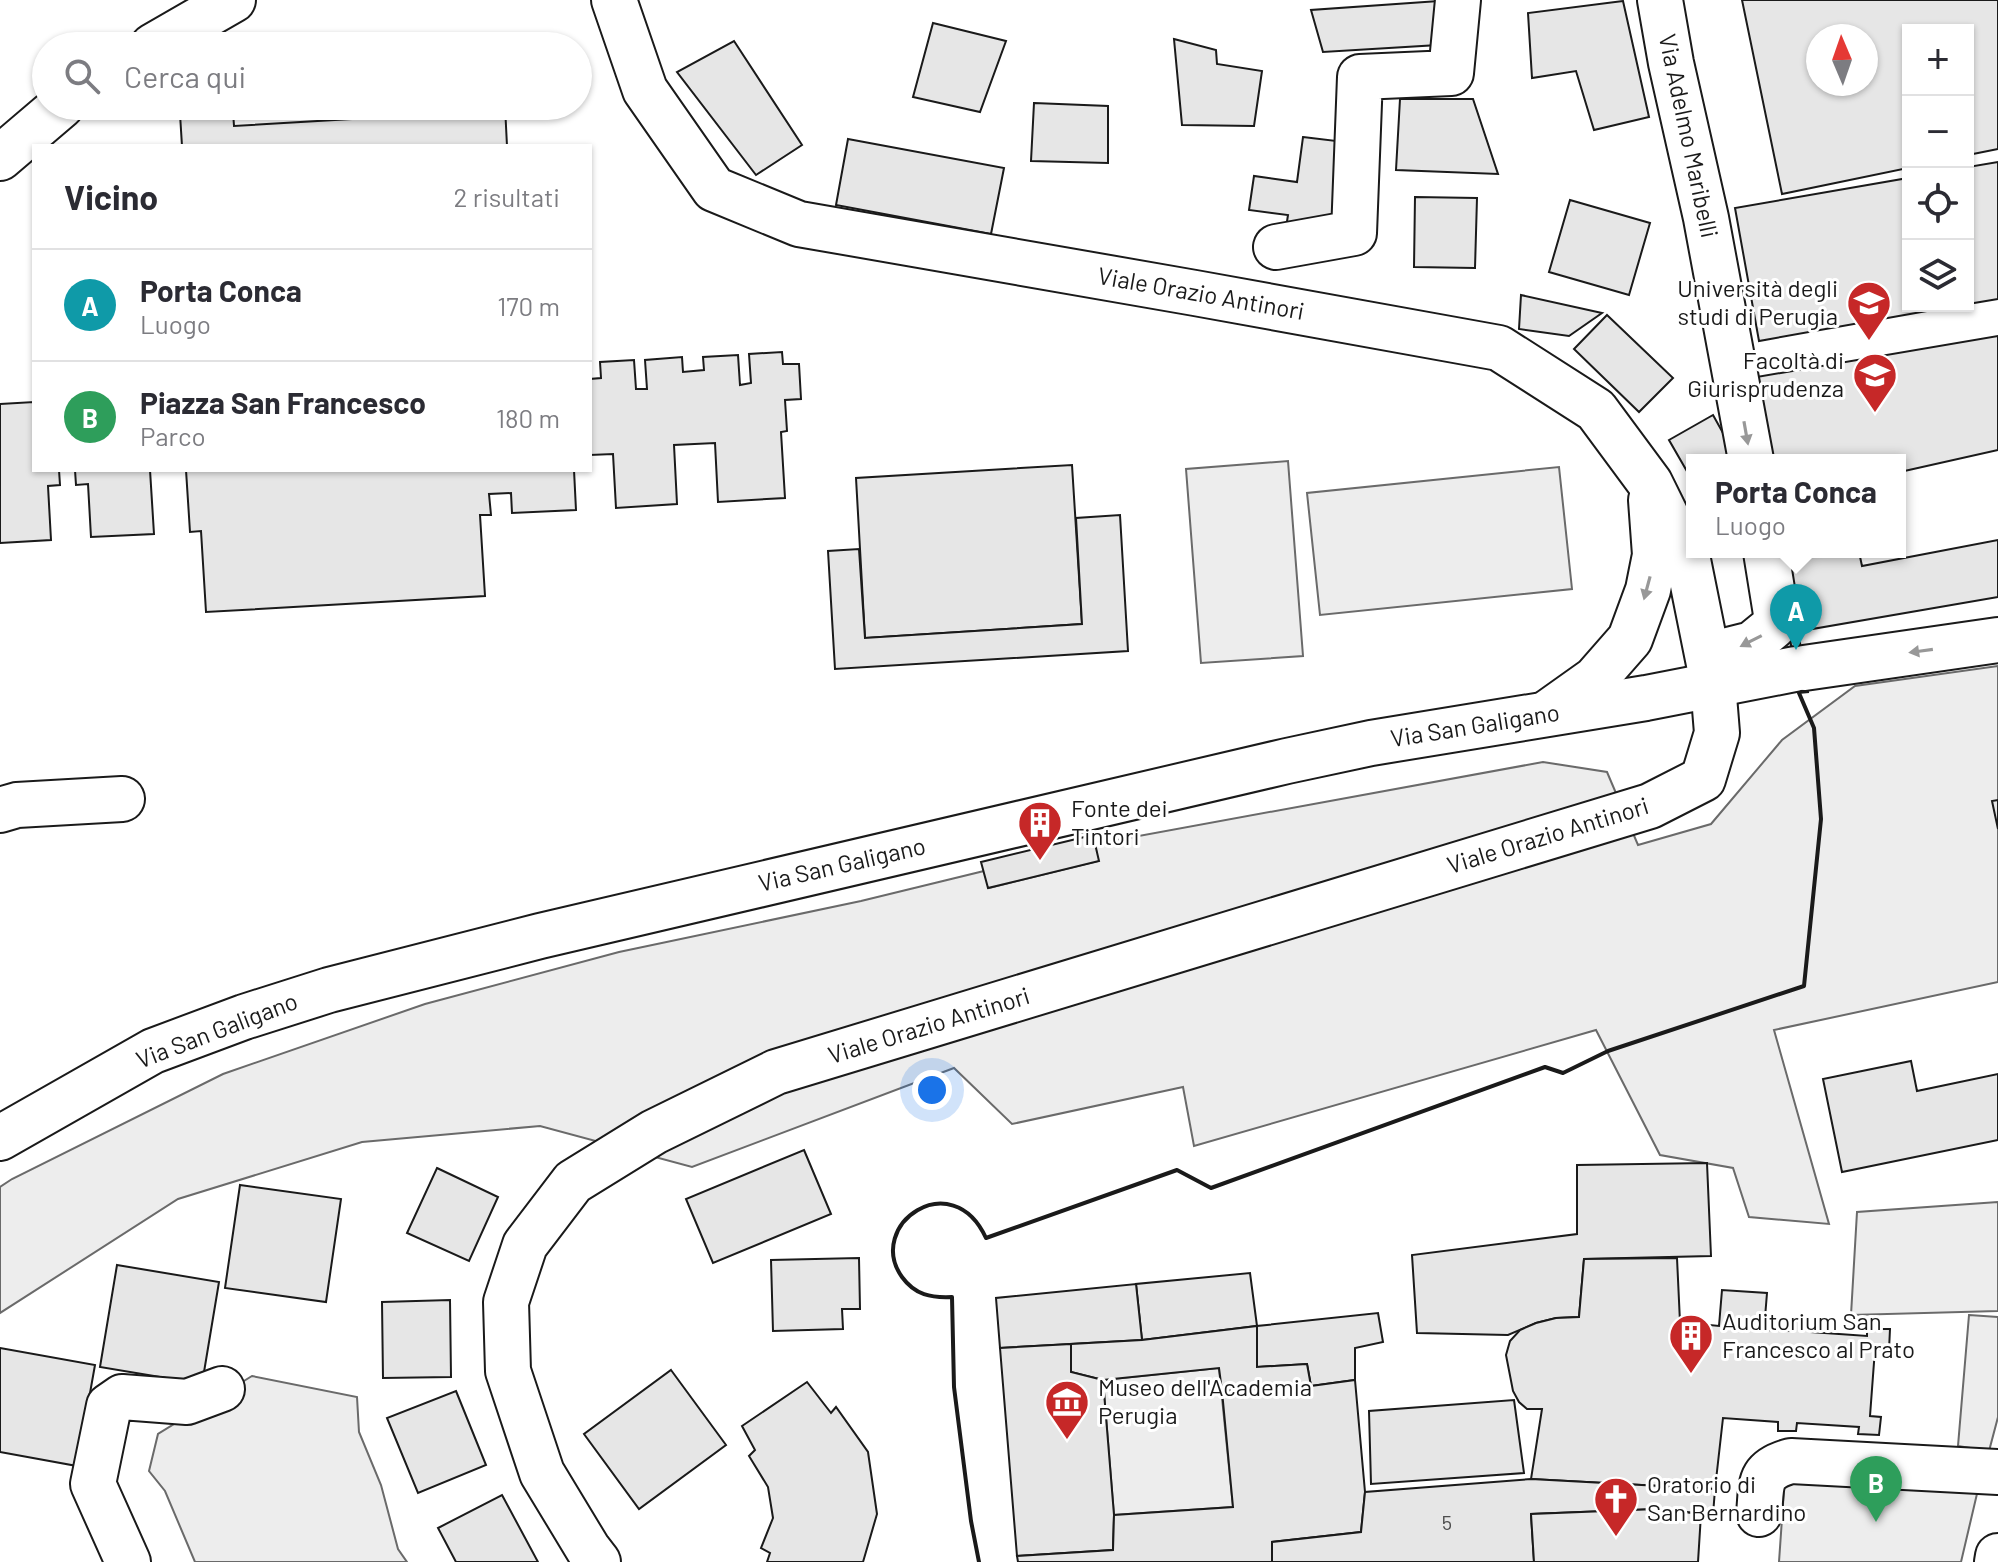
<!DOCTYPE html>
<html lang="it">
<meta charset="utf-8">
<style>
:root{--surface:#fff;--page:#f2f2f3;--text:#2b2b33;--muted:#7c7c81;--line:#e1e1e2;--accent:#c62828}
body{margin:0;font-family:Barlow,sans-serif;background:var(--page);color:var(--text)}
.controls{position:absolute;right:24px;top:24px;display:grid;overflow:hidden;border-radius:0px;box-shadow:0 2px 6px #0004}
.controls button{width:72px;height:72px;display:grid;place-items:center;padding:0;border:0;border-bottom:2px solid var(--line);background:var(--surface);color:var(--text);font:40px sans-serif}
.compass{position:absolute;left:1806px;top:24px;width:72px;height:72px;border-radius:50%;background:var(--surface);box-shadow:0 2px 6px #0004;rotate:358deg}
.you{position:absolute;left:932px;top:1090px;width:28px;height:28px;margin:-20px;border:6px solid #fff;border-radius:50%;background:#1a73e8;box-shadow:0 0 0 12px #1a73e833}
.badge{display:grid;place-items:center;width:52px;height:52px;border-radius:50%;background:var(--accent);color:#fff;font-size:26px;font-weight:700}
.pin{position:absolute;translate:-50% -66px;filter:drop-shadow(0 2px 4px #0008)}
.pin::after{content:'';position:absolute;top:42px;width:28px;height:24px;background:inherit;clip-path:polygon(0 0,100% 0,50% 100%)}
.popup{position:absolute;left:1686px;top:454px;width:220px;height:104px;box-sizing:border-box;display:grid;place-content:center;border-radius:0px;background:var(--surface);filter:drop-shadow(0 2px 6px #0005);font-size:26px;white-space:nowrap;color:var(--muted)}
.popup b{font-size:30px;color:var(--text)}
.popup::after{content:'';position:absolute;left:50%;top:100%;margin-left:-16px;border:16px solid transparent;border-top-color:var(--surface)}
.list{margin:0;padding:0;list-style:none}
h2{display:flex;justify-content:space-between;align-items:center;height:104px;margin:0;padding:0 32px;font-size:34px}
h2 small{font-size:26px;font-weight:400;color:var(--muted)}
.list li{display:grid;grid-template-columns:52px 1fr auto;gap:24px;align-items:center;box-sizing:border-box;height:112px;padding:0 32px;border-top:2px solid var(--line)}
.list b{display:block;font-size:30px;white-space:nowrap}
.list p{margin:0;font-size:26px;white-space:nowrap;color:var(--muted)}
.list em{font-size:26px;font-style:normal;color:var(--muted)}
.icon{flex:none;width:44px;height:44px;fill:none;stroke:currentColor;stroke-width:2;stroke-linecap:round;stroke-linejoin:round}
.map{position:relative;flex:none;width:1998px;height:1562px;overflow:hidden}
.search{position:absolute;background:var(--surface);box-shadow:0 2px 6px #0004;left:32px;top:32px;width:560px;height:88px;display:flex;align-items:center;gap:20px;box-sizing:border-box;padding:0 28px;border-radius:44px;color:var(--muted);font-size:30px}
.panel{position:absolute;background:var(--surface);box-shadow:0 2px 6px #0004;left:32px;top:144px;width:560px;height:328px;border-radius:0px}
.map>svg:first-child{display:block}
</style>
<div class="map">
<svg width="1998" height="1562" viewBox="0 0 1998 1562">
<rect width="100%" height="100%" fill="#fff"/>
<g fill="#ededed" stroke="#6a6a6a" stroke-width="2">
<polygon points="1288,461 1303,656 1201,663 1186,469"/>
<polygon points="1559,467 1572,589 1320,615 1307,493"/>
<polygon points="1998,666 1998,982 1774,1030 1829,1224 1749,1217 1733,1168 1660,1155 1596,1030 1194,1146 1183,1087 1012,1124 954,1068 692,1167 540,1126 362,1142 178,1199 0,1313 0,1187 12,1179 223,1074 425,1004 619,952 861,901 984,871 989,888 1098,861 1095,844 1543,762 1607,772 1638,845 1711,824 1782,740 1855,686"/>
<polygon points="1998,1202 1998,1311 1851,1315 1857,1212"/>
<polygon points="1969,1315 1998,1317 1998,1417 1989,1451 1958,1446"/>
<polygon points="1219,1368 1233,1507 1114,1515 1103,1380"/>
<polygon points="252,1376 357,1397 359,1432 381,1485 398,1549 407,1562 195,1562 165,1491 149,1471 158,1434"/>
<polygon points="1785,1475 1980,1481 1961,1562 1779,1562"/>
</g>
<g fill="#e6e6e6" stroke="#1a1a1a" stroke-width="2" fill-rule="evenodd">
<path d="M1742 0H1998V149L1968 155V30H1908V168L1782 194ZM1818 36H1866V84H1818Z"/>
<polygon points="1439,1 1438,45 1323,52 1311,10"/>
<polygon points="1623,1 1649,117 1594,130 1576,71 1532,78 1528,13"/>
<polygon points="933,23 1006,41 980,112 913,97"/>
<polygon points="1174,39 1216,50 1217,64 1262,71 1254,126 1182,125"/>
<polygon points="734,41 802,145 756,175 677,72"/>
<polygon points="1400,99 1473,99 1498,174 1396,170"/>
<polygon points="1034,103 1108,106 1108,163 1031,161"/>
<polygon points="350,106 505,106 507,146 182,146 180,114 233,111 234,126 351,119"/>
<polygon points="1303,137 1345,142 1333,234 1286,228 1288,215 1249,210 1254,176 1297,182"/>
<polygon points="848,139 1004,168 991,234 836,205"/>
<polygon points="1998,162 1998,299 1968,304 1968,167"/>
<polygon points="1908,178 1908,306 1955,306 1759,341 1735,208"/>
<polygon points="1415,197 1477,198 1475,268 1414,267"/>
<polygon points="1570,200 1650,223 1629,295 1549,272"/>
<polygon points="1521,295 1602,313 1569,336 1519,329"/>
<polygon points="1607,315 1673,378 1639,412 1574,349"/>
<polygon points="1998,336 1998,450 1900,472 1900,460 1759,460 1745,379"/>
<polygon points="782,352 783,364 799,364 801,399 785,400 787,431 781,432 785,498 718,502 715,443 674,445 677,504 616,508 613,454 590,455 590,379 601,378 600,362 634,360 636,389 647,389 645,360 682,357 683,372 704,370 703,357 738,355 740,385 751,383 749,354"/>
<polygon points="34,402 34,470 59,470 60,485 48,486 51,540 0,543 0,404"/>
<polygon points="1713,415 1738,460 1692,460 1692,480 1669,440"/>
<polygon points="1072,465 1082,624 865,638 856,478"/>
<polygon points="75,470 150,470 154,534 91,537 88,484 76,485"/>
<polygon points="186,470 574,470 576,510 512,513 511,493 489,494 491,515 480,515 485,596 206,612 201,531 190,532"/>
<polygon points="1120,515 1128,651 835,669 828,551 859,549 865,638 1082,624 1076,518"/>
<polygon points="1998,540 1998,597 1789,633 1775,552 1859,552 1862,566"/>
<polygon points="1798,631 1808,692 1799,693 1789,633"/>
<polygon points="1998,800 1998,829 1992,801"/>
<polygon points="1093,835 1099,861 988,888 981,862"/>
<polygon points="1911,1061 1917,1091 1998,1074 1998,1140 1842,1172 1823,1079"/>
<polygon points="804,1150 831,1214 713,1263 686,1199"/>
<polygon points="1707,1163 1711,1256 1584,1259 1579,1317 1556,1318 1536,1323 1508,1335 1417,1333 1412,1255 1577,1234 1577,1165"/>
<polygon points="437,1168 498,1197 469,1261 407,1233"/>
<polygon points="240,1185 341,1199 326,1302 225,1288"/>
<polygon points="859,1258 860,1309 842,1309 843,1329 773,1331 771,1260"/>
<polygon points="1677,1258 1680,1322 1719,1326 1722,1290 1767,1293 1764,1330 1793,1331 1794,1321 1812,1322 1811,1332 1867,1336 1867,1329 1890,1329 1889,1350 1875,1349 1870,1416 1881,1417 1879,1435 1858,1434 1859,1427 1797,1423 1796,1431 1778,1431 1778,1422 1723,1418 1715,1489 1531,1479 1542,1409 1527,1409 1519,1402 1513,1391 1506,1355 1510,1341 1520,1330 1536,1323 1556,1318 1579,1317 1584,1259"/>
<polygon points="117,1265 219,1282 202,1384 100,1367"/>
<polygon points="1250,1273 1257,1326 1142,1340 1136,1284"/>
<polygon points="1136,1284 1142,1340 1000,1348 996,1298"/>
<polygon points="450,1300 451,1377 383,1378 382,1302"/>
<polygon points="1378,1313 1383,1342 1355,1348 1355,1380 1311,1386 1307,1364 1257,1367 1257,1326"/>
<polygon points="1257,1326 1257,1367 1307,1364 1311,1386 1222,1391 1219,1368 1103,1380 1071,1372 1071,1344 1142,1340"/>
<polygon points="1071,1344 1071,1372 1103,1380 1114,1515 1113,1550 1017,1556 1000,1348"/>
<polygon points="0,1348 95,1365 77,1466 0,1452"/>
<polygon points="671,1370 726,1445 639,1509 584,1434"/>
<polygon points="1355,1380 1365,1492 1361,1532 1272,1542 1272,1562 1018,1562 1017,1556 1113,1550 1114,1515 1233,1507 1222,1391 1311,1386"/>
<polygon points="807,1382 831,1413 836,1407 868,1452 877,1514 863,1562 767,1562 770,1553 761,1548 773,1518 768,1487 749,1456 755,1450 742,1426"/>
<polygon points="456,1391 486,1465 418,1493 387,1418"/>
<polygon points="1514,1400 1524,1473 1371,1484 1369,1411"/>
<polygon points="1531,1479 1715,1489 1713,1515 1657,1509 1531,1514 1534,1562 1272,1562 1272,1542 1361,1532 1365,1492"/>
<polygon points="502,1495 538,1562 456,1562 438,1528"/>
<polygon points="1657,1509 1701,1514 1698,1562 1534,1562 1531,1514"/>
</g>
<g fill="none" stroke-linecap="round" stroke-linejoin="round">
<g stroke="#1a1a1a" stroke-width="48">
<g id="minor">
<polyline points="1660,0 1671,63 1706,218 1751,460"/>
<polyline points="153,46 233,0"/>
<polyline points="0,158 61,106"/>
<polyline points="1276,247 1354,233 1360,77 1451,73 1458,0"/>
<polyline points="1708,655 1752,644 1774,626 1776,614 1766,552"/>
<polyline points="1804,668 1998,640"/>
<polyline points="1550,711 1595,679 1630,639 1648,590 1655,555 1651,500"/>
<polyline points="0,810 17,805 122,799"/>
<polyline points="0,1138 153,1051 244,1017 329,990 540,936 1287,761 1371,743 1646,698 1795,669"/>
<path d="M1759 1514C1762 1484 1757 1470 1791 1461L1998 1472"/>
<polyline points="128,1562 93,1484 109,1406 122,1397 187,1402 222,1389"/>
<polyline points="598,1562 588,1549 542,1473 508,1371 506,1302 525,1245 573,1182 654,1132 776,1072 1650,806 1703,779 1717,733 1713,684 1688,560 1650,483 1596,410 1499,348 1195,293 799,224 714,189 645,90 614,0"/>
<polyline points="1997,1562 1998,1556"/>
</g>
</g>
<use href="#minor" stroke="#fff" stroke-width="44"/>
<path stroke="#1a1a1a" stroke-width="4" d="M979 1562 971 1521 954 1387 952 1297C931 1298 915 1295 902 1277 865 1225 952 1164 986 1238L1177 1170 1211 1188 1545 1067 1563 1073 1608 1051 1804 986 1821 819 1814 728 1799 693"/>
</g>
<defs><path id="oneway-solid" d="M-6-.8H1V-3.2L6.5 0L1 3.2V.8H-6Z" transform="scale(2)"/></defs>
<g fill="#989898">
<use href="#oneway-solid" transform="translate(1746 433) rotate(80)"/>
<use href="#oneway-solid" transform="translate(1647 588) rotate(105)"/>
<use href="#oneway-solid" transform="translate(1751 641) rotate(153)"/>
<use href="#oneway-solid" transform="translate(1921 651) rotate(172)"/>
</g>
<defs>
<g id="university-pin" transform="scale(2.3)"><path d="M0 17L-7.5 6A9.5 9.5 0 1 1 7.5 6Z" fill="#c62828" stroke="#fff"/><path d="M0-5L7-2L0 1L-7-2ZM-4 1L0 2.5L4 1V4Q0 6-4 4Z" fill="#fff"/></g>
<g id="building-pin" transform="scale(2.3)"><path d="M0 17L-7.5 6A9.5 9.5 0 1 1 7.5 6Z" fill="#c62828" stroke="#fff"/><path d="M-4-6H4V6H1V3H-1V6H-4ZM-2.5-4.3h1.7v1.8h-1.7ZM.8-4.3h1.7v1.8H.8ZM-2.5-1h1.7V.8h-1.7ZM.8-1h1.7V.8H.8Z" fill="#fff"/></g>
<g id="museum-pin" transform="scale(2.3)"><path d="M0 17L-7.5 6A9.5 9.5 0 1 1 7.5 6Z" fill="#c62828" stroke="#fff"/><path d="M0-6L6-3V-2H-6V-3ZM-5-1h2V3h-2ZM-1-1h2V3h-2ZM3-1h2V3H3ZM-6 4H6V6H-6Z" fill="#fff"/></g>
<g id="church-pin" transform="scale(2.3)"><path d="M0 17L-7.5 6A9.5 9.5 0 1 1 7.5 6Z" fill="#c62828" stroke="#fff"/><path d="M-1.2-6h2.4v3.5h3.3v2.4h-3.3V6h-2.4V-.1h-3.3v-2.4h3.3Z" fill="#fff"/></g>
</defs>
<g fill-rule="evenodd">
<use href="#university-pin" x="1869" y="303"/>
<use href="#university-pin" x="1875" y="375"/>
<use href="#building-pin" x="1040" y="823"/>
<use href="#building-pin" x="1691" y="1336"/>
<use href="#museum-pin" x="1067" y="1402"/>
<use href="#church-pin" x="1616" y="1499"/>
</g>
<g text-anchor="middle" stroke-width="6" stroke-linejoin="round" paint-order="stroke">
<g font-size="20" fill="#4d4d4d">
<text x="1447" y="1530">5</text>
</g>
<g font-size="24" fill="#1a1a1a" stroke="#fff">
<text transform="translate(1688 136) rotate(78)" y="8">Via Adelmo Maribelli</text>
<text transform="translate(1201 294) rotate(10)" y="8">Viale Orazio Antinori</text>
<text transform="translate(1475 726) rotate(-9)" y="8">Via San Galigano</text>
<text transform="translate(1548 836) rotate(-17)" y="8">Viale Orazio Antinori</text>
<text transform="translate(842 865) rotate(-13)" y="8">Via San Galigano</text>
<text transform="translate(929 1026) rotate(-17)" y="8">Viale Orazio Antinori</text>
<text transform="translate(217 1031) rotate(-21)" y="8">Via San Galigano</text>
</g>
<g font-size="24" fill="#1a1a1a" stroke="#fff" text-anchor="start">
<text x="1838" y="297" text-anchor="end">Università degli<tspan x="1838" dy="28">studi di Perugia</tspan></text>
<text x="1844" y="369" text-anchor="end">Facoltà di<tspan x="1844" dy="28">Giurisprudenza</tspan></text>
<text x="1071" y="817">Fonte dei<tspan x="1071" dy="28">Tintori</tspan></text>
<text x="1722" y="1330">Auditorium San<tspan x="1722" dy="28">Francesco al Prato</tspan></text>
<text x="1098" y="1396">Museo dell'Academia<tspan x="1098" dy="28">Perugia</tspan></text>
<text x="1647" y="1493">Oratorio di<tspan x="1647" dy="28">San Bernardino</tspan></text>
</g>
</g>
</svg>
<div class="controls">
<button>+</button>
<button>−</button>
<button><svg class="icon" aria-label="locate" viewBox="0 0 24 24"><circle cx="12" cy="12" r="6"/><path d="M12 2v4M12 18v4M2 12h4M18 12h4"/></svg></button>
<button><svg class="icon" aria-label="layers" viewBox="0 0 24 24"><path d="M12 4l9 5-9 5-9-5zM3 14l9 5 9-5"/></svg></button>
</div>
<svg class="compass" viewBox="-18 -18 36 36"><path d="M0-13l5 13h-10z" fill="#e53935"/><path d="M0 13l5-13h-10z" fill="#7c7c81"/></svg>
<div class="you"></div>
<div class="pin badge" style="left:1796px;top:650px;background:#0f9aa8">A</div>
<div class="popup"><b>Porta Conca</b>Luogo</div>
<div class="pin badge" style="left:1876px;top:1522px;background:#2e9e5b">B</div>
<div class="search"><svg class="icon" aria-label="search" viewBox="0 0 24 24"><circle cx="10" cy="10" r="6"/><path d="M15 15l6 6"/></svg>Cerca qui</div>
<section class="panel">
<h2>Vicino<small>2 risultati</small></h2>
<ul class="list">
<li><span class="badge" style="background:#0f9aa8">A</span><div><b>Porta Conca</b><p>Luogo</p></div><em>170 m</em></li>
<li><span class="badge" style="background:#2e9e5b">B</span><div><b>Piazza San Francesco</b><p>Parco</p></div><em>180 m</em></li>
</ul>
</section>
</div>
